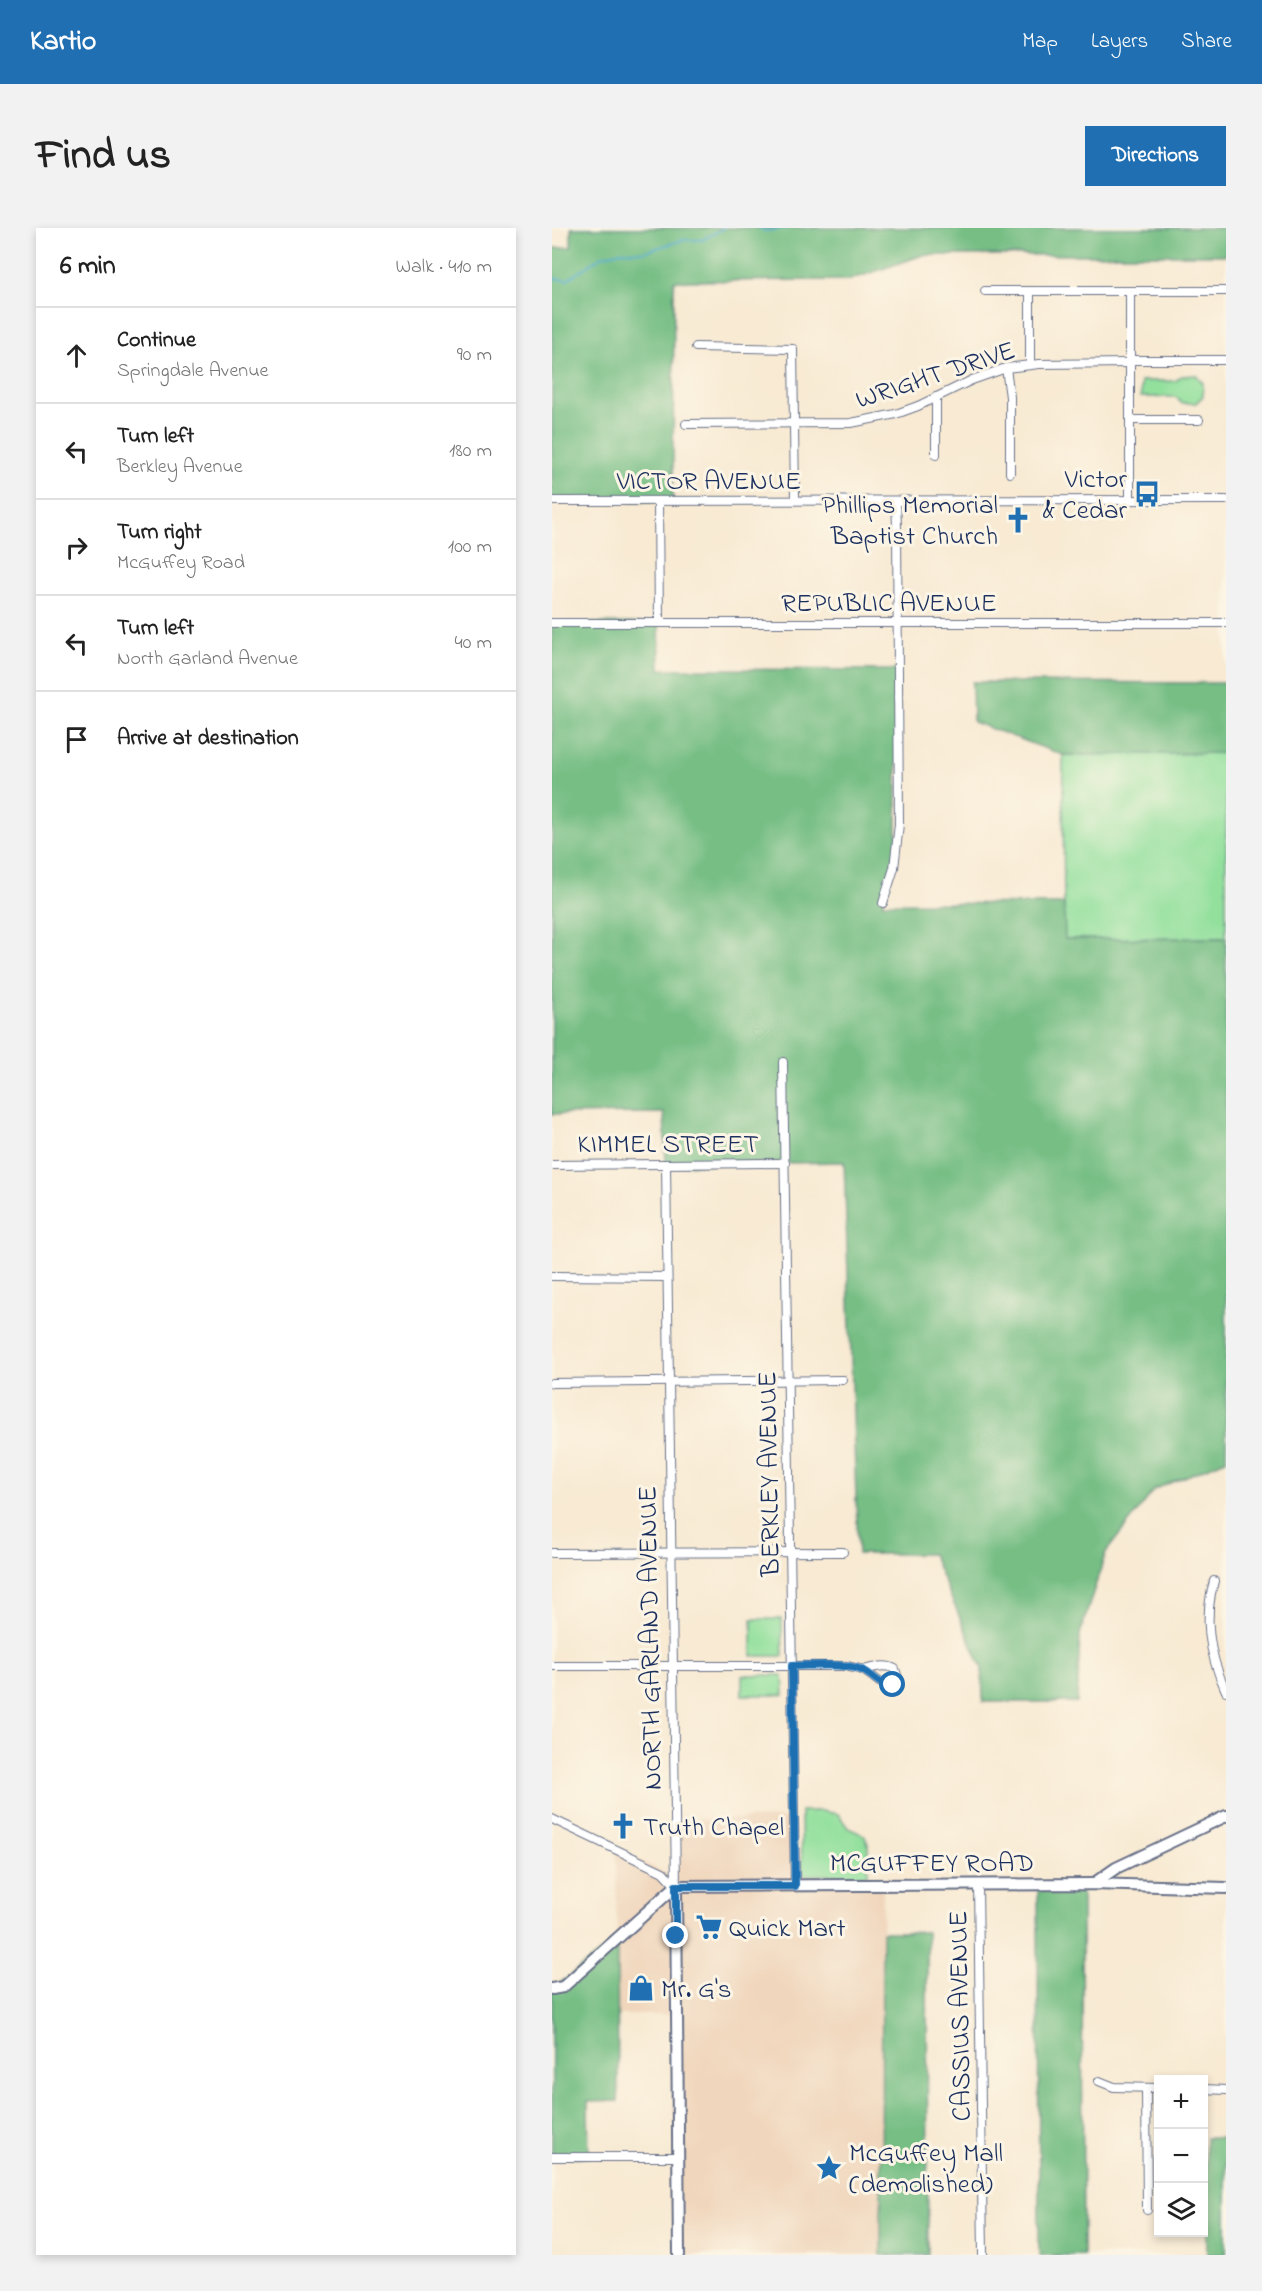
<!DOCTYPE html>
<meta charset="utf-8">
<style>
:root{--surface:#fff;--page:#f2f2f2;--text:#222;--muted:#767676;--line:#e0e0e0;--accent:#1f6fb2}
body{margin:0;font-family:"Indie Flower",sans-serif;background:var(--page);color:var(--text)}
.controls{position:absolute;right:18px;bottom:18px;display:grid;overflow:hidden;border-radius:0px;box-shadow:0 3px 9px #0003}
.controls button{width:54px;height:54px;display:grid;place-items:center;padding:0;border:0;border-bottom:2px solid var(--line);background:var(--surface);color:var(--text);font:30px sans-serif}
.stop{position:absolute;width:18px;height:18px;margin:-14px;border:4px solid #1f6fb2;border-radius:50%;background:#fff}
.stop.end{background:#1f6fb2;border-color:#fff;box-shadow:0 2px 6px #0008}
.list{margin:0;padding:0;list-style:none}
h2{display:flex;justify-content:space-between;align-items:center;height:78px;margin:0;padding:0 24px;font-size:26px}
h2 small{font-size:20px;font-weight:400;color:var(--muted)}
.list li{display:grid;grid-template-columns:39px 1fr auto;gap:18px;align-items:center;box-sizing:border-box;height:96px;padding:0 24px;border-top:2px solid var(--line)}
.list b{display:block;font-size:22px;white-space:nowrap}
.list p{margin:0;font-size:20px;white-space:nowrap;color:var(--muted)}
.list em{font-size:20px;font-style:normal;color:var(--muted)}
.icon{flex:none;width:33px;height:33px;fill:none;stroke:currentColor;stroke-width:2;stroke-linecap:round;stroke-linejoin:round}
.map{position:relative;flex:none;width:674px;height:2027px;overflow:hidden;border-radius:0px}
header{display:flex;align-items:center;gap:36px;box-sizing:border-box;height:84px;padding:0 30px;background:var(--accent);color:#fff}
header strong{font-size:28px}
nav{display:flex;gap:33px;margin-inline-start:auto;font-size:21px}
.intro{display:flex;align-items:center;justify-content:space-between;box-sizing:border-box;height:144px;padding:0 36px}
h1{margin:0;font-size:42px}
.button{padding:15px 27px;border-radius:0px;background:var(--accent);color:#fff;font-size:21px;font-weight:700}
main{display:flex;gap:36px;padding:0 36px}
aside{flex:1;background:var(--surface);border-radius:0px;box-shadow:0 3px 9px #0003}
.map>svg:first-child{display:block}
</style>
<header>
<strong>Kartio</strong>
<nav><a>Map</a><a>Layers</a><a>Share</a></nav>
</header>
<div class="intro"><h1>Find us</h1><a class="button">Directions</a></div>
<main>
<aside>
<h2>6 min<small>Walk · 410 m</small></h2>
<ul class="list">
<li><svg class="icon" aria-label="ahead" viewBox="0 0 24 24"><path d="M12 20V5M6 11l6-6 6 6"/></svg><div><b>Continue</b><p>Springdale Avenue</p></div><em>90 m</em></li>
<li><svg class="icon" aria-label="left" viewBox="0 0 24 24"><path d="M17 20v-9H6M10 6l-5 5 5 5"/></svg><div><b>Turn left</b><p>Berkley Avenue</p></div><em>180 m</em></li>
<li><svg class="icon" aria-label="right" viewBox="0 0 24 24"><path d="M7 20v-9h11M14 6l5 5-5 5"/></svg><div><b>Turn right</b><p>McGuffey Road</p></div><em>100 m</em></li>
<li><svg class="icon" aria-label="left" viewBox="0 0 24 24"><path d="M17 20v-9H6M10 6l-5 5 5 5"/></svg><div><b>Turn left</b><p>North Garland Avenue</p></div><em>40 m</em></li>
<li><svg class="icon" aria-label="arrive" viewBox="0 0 24 24"><path d="M6 21V4h12l-3 4 3 4H6"/></svg><div><b>Arrive at destination</b></div></li>
</ul>
</aside>
<div class="map">
<svg width="674" height="2027" viewBox="0 0 674 2027">
<rect width="100%" height="100%" fill="#fcf5e5"/>
<filter id="ink" filterUnits="userSpaceOnUse"><feTurbulence type="fractalNoise" baseFrequency=".0167" numOctaves="2"/><feDisplacementMap in="SourceGraphic" scale="12" xChannelSelector="R" yChannelSelector="G"/><feConvolveMatrix kernelMatrix="1 2 1 2 8 2 1 2 1" color-interpolation-filters="sRGB"/></filter>
<filter id="wash" filterUnits="userSpaceOnUse"><feTurbulence type="fractalNoise" baseFrequency=".008" numOctaves="4" result="noise"/><feDisplacementMap in="SourceGraphic" scale="24" xChannelSelector="R" yChannelSelector="G"/><feGaussianBlur stdDeviation="1.35" result="paint"/><feColorMatrix in="noise" values="0 0 0 0 0 0 0 0 0 0 0 0 0 0 0 0 0 1.4 0 .05"/><feComposite in="paint" operator="in"/></filter>
<g filter="url(#wash)">
<rect width="100%" height="100%" fill="#f8ead3"/>
<polygon fill="#f0d6bc" points="242,1590 243,1657 331,1657 329,2027 127,2027 124,1787 65,1787 64,1621 111,1644 123,1657 123,1592"/>
<g fill="#93e09d" stroke="#57887e" stroke-width="1.5">
<polygon points="644,147 651,155 651,168 644,175 629,175 624,169 589,169 589,153 623,153 630,148"/>
<polygon points="674,525 674,710 512,711 511,527"/>
<polygon points="200,1391 230,1391 231,1428 200,1428"/>
<polygon points="190,1447 231,1447 232,1467 190,1467"/>
<polygon points="249,1583 269,1583 286,1586 296,1600 312,1607 316,1616 316,1647 250,1647"/>
</g>
<g fill="#76be84" stroke="#487671" stroke-width="1.5">
<polygon points="19,0 674,0 674,27 371,27 298,52 122,53 121,273 0,273 0,20 19,19"/>
<polygon points="0,395 107,395 108,441 345,442 345,619 331,675 512,676 513,711 674,710 674,1232 603,1261 554,1324 528,1406 525,1474 431,1474 430,1440 380,1326 306,1326 292,934 114,937 112,885 0,886"/>
<polygon points="420,454 674,455 674,525 511,527 421,494"/>
<polygon points="486,1656 530,1656 531,2027 487,2027"/>
<polygon points="330,1704 375,1704 376,2027 329,2027"/>
<polygon points="65,1712 66,1873 36,1874 37,1929 0,1929 0,1761"/>
<polygon points="654,1910 674,1910 674,2027 655,2027"/>
</g>
<g fill="none" stroke-linecap="round" stroke-linejoin="round">
<g stroke="#4daacb" stroke-width="2">
<polyline points="207,0 214,3 236,0"/>
<polyline points="0,50 15,52 50,28 69,23 92,24 131,12 150,12 172,0"/>
</g>
</g>
</g>
<g filter="url(#ink)">
<g fill="none" stroke-linecap="round" stroke-linejoin="round">
<g stroke="#687087" stroke-width="10">
<g id="street">
<polyline points="433,63 674,63"/>
<polyline points="478,63 478,137"/>
<polyline points="578,63 578,272"/>
<polyline points="144,119 241,121 243,272"/>
<polyline points="578,132 674,132"/>
<polyline points="454,140 458,169 458,245"/>
<polyline points="384,169 384,227"/>
<polyline points="578,192 647,192"/>
<polyline points="134,196 299,195 344,186 366,178 420,152 454,140 487,136 578,135"/>
<polyline points="0,273 674,272"/>
<polyline points="106,273 107,395"/>
<polyline points="0,395 674,395"/>
<polyline points="331,675 342,640 347,596 345,299 344,273"/>
<polyline points="231,834 243,1657"/>
<polyline points="0,937 233,935"/>
<polyline points="114,937 124,1658"/>
<polyline points="0,1048 115,1049"/>
<polyline points="0,1155 291,1152"/>
<polyline points="0,1325 291,1324"/>
<path d="M662 1353C651 1391 657 1427 674 1463"/>
<path d="M0 1438H295C300 1440 305 1440 310 1442 321 1446 327 1459 341 1457L346 1450 343 1441C333 1435 322 1440 311 1442"/>
<polyline points="0,1591 111,1644 124,1658"/>
<polyline points="426,1657 431,2027"/>
<polyline points="547,1853 562,1859 606,1860"/>
<polyline points="594,1860 595,1982"/>
<polyline points="652,1861 674,1862"/>
<polyline points="0,1929 126,1929"/>
</g>
</g>
<g stroke="#687087" stroke-width="14">
<g id="secondary">
<polyline points="541,1656 564,1640 674,1588"/>
<polyline points="124,1658 127,2027"/>
<polyline points="0,1761 11,1759 124,1658 541,1656 674,1660"/>
</g>
</g>
<use href="#street" stroke="#fff" stroke-width="8"/>
<use href="#secondary" stroke="#fff" stroke-width="10"/>
</g>
</g>
<g fill="none" stroke-linecap="round" stroke-linejoin="round" filter="url(#ink)">
<path stroke="#1f6fb2" stroke-width="8" d="M124 1708V1658H243L240 1438C259 1438 295 1434 312 1443 322 1448 328 1459 341 1457"/>
</g>
<defs>
<g id="bus-bare" transform="scale(2.07)"><path d="M-5-6H5V4H4V6H2V4H-2V6H-4V4H-5ZM-3.5-4V0h7V-4ZM-3.5 1.2v1.5H-2V1.2ZM2 1.2v1.5H3.5V1.2Z" fill="#1f6fb2" stroke="#fcf5e5" stroke-width="2.5" paint-order="stroke"/></g>
<g id="church-bare" transform="scale(2.07)"><path d="M-1.2-6h2.4v3.5h3.3v2.4h-3.3V6h-2.4V-.1h-3.3v-2.4h3.3Z" fill="#1f6fb2" stroke="#fcf5e5" stroke-width="2.5" paint-order="stroke"/></g>
<g id="supermarket-bare" transform="scale(2.07)"><path d="M-6-5.5h2.5l.6 2H6L4.5 2H-2.5L-4.4-4H-6ZM-1.5 3.2a1.3 1.3 0 1 0 .1 0ZM3 3.2a1.3 1.3 0 1 0 .1 0Z" fill="#1f6fb2" stroke="#fcf5e5" stroke-width="2.5" paint-order="stroke"/></g>
<g id="shop-bare" transform="scale(2.07)"><path d="M-5-2.5h2.3a2.7 3.5 0 0 1 5.4 0H5L5.5 6h-11ZM-1.5-2.5h3a1.5 2.3 0 0 0-3 0Z" fill="#1f6fb2" stroke="#fcf5e5" stroke-width="2.5" paint-order="stroke"/></g>
<g id="sight-bare" transform="scale(2.07)"><path d="M0-6L1.8-2.2L6-1.7L2.9 1.2L3.7 5.4L0 3.3L-3.7 5.4L-2.9 1.2L-6-1.7L-1.8-2.2Z" fill="#1f6fb2" stroke="#fcf5e5" stroke-width="2.5" paint-order="stroke"/></g>
</defs>
<g fill-rule="evenodd">
<use href="#bus-bare" x="595" y="266"/>
<use href="#church-bare" x="466" y="292"/>
<use href="#church-bare" x="71" y="1598"/>
<use href="#supermarket-bare" x="157" y="1699"/>
<use href="#shop-bare" x="89" y="1760"/>
<use href="#sight-bare" x="277" y="1940"/>
</g>
<g text-anchor="middle" stroke-width="6" stroke-linejoin="round" paint-order="stroke">
<g font-size="27" fill="#1b2f5e" stroke="#fcf5e5">
<text transform="translate(383 146) rotate(-18)" y="9">WRIGHT DRIVE</text>
<text x="157" y="261">VICTOR AVENUE</text>
<text x="337" y="383">REPUBLIC AVENUE</text>
<text x="116" y="924">KIMMEL STREET</text>
<text transform="translate(216 1246) rotate(-91)" y="9">BERKLEY AVENUE</text>
<text transform="translate(97 1410) rotate(-91)" y="9">NORTH GARLAND AVENUE</text>
<text x="380" y="1643">MCGUFFEY ROAD</text>
<text transform="translate(407 1788) rotate(-91)" y="9">CASSIUS AVENUE</text>
</g>
<g font-size="27" fill="#1b2f5e" stroke="#fcf5e5" text-anchor="start">
<text x="575" y="259" text-anchor="end">Victor<tspan x="575" dy="31">&amp; Cedar</tspan></text>
<text x="446" y="285" text-anchor="end">Phillips Memorial<tspan x="446" dy="31">Baptist Church</tspan></text>
<text x="91" y="1607">Truth Chapel</text>
<text x="177" y="1708">Quick Mart</text>
<text x="109" y="1769">Mr. G's</text>
<text x="297" y="1933">McGuffey Mall<tspan x="297" dy="31">(demolished)</tspan></text>
</g>
</g>
</svg>
<div class="controls">
<button>+</button>
<button>−</button>
<button><svg class="icon" aria-label="layers" viewBox="0 0 24 24"><path d="M12 4l9 5-9 5-9-5zM3 14l9 5 9-5"/></svg></button>
</div>
<div class="stop" style="left:341px;top:1457px"></div>
<div class="stop end" style="left:124px;top:1708px"></div>
</div>
</main>
